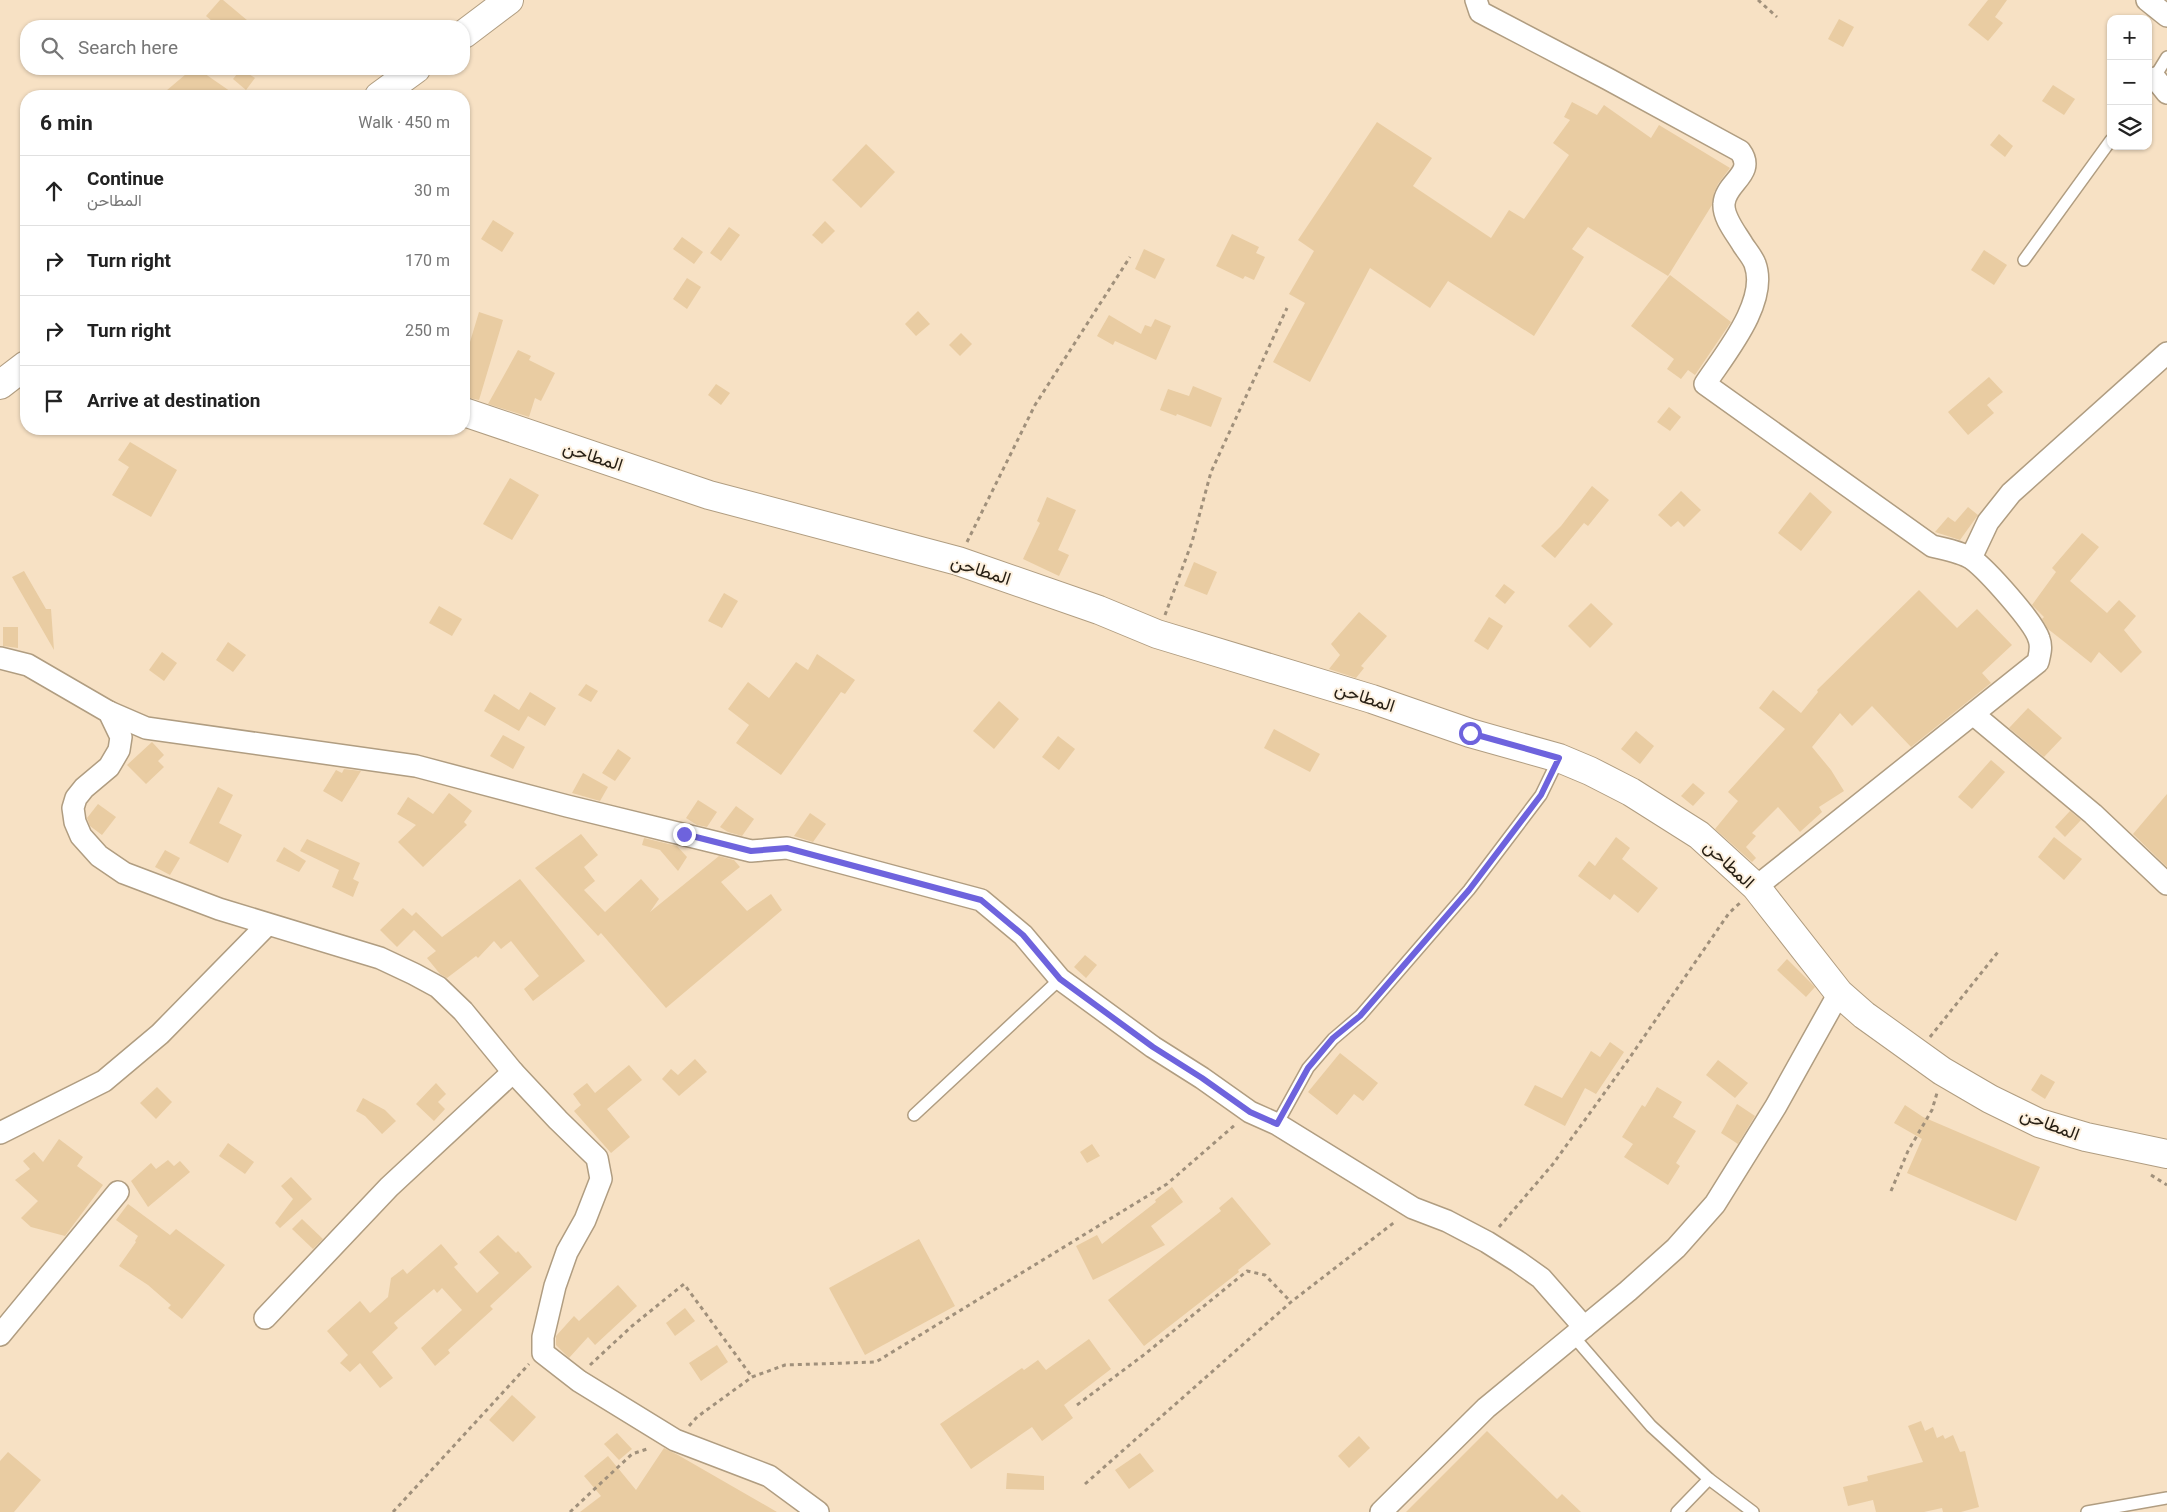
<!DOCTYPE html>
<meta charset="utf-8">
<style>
:root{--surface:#fff;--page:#f2f2f2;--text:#222;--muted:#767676;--line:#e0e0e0}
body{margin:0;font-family:Roboto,Vazirmatn,sans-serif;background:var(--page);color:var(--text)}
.controls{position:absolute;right:15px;top:15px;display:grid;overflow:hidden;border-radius:10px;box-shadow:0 1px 4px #0004}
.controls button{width:45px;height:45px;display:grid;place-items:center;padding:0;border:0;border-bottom:1px solid var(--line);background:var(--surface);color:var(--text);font:25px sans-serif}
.stop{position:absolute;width:15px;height:15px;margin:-11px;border:4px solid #6e63dd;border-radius:50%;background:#fff}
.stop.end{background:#6e63dd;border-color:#fff;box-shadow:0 1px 5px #0008}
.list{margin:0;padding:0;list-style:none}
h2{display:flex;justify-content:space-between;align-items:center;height:65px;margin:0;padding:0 20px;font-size:21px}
h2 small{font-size:16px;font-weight:400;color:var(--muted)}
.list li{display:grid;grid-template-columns:32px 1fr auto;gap:15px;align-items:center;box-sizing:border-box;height:70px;padding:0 20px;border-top:1px solid var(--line)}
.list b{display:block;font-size:19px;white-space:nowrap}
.list p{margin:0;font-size:16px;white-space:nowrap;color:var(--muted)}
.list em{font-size:16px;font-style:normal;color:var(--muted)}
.icon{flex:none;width:28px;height:28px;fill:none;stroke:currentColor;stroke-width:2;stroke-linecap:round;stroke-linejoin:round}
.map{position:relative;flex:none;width:2167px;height:1512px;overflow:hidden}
.search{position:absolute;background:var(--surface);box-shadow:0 1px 4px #0004;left:20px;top:20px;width:450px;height:55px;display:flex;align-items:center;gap:12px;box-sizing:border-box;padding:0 18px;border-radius:20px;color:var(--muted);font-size:19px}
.panel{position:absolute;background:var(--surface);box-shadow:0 1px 4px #0004;left:20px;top:90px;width:450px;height:345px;border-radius:20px}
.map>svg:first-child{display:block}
</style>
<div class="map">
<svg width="2167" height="1512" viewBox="0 0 2167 1512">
<rect width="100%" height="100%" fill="#f7e1c4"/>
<g fill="#e9cca2">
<polygon points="220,0 223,0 254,26 218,26 206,16"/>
<polygon points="1988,0 2007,0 1995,17 2003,23 1988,41 1968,25"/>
<polygon points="1839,19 1854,27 1843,47 1828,39"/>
<polygon points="192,69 198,69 237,96 160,96"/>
<polygon points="241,69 255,78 246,90 233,79"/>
<polygon points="2053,85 2075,99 2064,115 2042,101"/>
<polygon points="1572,102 1597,115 1604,105 1651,138 1659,125 1730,168 1718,184 1714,193 1712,205 1668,276 1588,227 1572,249 1584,257 1534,336 1448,281 1430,308 1370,268 1310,382 1273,362 1305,303 1289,294 1314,251 1298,240 1377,122 1432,158 1413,186 1491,238 1509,210 1524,219 1569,155 1553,143 1570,120 1564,117"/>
<polygon points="1999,134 2013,146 2005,157 1990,145"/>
<polygon points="866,144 895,172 861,208 832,180"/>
<polygon points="493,220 514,233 502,252 481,239"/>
<polygon points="825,221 835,231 822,244 812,235"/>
<polygon points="729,227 740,235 721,261 710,253"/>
<polygon points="1232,234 1259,247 1256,253 1265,257 1254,280 1245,276 1243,279 1216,266"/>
<polygon points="682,237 703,252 694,264 673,249"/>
<polygon points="1144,249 1165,259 1155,279 1135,269"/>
<polygon points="1984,250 2007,265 1994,285 1971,270"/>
<polygon points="1670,275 1731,322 1695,375 1688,370 1681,379 1667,369 1674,359 1631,326"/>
<polygon points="687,278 701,287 687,309 673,299"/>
<polygon points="918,311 930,324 916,336 905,324"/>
<polygon points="479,312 503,320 479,400 464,397 464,338 470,342"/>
<polygon points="1109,315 1141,334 1145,325 1151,327 1155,319 1171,326 1156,360 1115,341 1113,345 1097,336"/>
<polygon points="961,333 972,344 960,356 949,345"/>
<polygon points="518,350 531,356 529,360 555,373 541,401 535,398 529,417 488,404"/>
<polygon points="1989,377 2003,392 1987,405 1994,413 1968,435 1948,412"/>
<polygon points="716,384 730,393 721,405 708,395"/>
<polygon points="1193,386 1222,398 1211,427 1177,414 1176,416 1160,410 1168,389 1189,396"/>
<polygon points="1669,407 1681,417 1670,431 1657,422"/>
<polygon points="130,442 177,470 151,517 112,495 129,467 118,460"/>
<polygon points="510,478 539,495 512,540 483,524"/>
<polygon points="1592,486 1609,500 1588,526 1584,523 1555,558 1541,546 1561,526"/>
<polygon points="1681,491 1701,510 1684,527 1678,521 1671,527 1658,515"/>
<polygon points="1810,492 1832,512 1801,551 1778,533"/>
<polygon points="1047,497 1076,510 1058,550 1069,555 1059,576 1023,559 1040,523 1037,521"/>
<polygon points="1968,507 1978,515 1960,540 1935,532 1948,517 1955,522"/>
<polygon points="2082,533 2099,547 2070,581 2107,613 2119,600 2136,616 2124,630 2142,652 2121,673 2099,652 2091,663 2062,640 2048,629 2042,619 2044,617 2032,605 2056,572 2052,568"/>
<polygon points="1194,562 1217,572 1207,595 1184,586"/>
<polygon points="24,571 46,609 51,609 54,650 12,577"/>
<polygon points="1504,584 1515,592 1505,604 1495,596"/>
<polygon points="1919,590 1957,628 1977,609 2012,645 1982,673 1991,683 1911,747 1872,706 1852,726 1840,713 1812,747 1831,770 1844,791 1819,807 1822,812 1800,832 1778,807 1752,833 1756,836 1746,847 1756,858 1752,862 1715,829 1738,801 1728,792 1785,729 1759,708 1773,690 1801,713 1818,692 1817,690"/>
<polygon points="724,593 738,601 722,628 708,621"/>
<polygon points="1591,603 1613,624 1590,648 1568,626"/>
<polygon points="439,606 462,619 452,636 429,623"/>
<polygon points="1359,612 1387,636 1361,666 1364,668 1356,678 1329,669 1340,655 1331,644"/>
<polygon points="1489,617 1503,626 1488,650 1474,641"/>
<polygon points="3,627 18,627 18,648 3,646"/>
<polygon points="228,642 246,655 233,672 216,660"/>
<polygon points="162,652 177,663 164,681 149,670"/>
<polygon points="817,654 855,680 845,694 841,692 781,775 736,743 749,725 728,709 748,682 769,698 796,662 808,670"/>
<polygon points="586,684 598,691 591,702 578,695"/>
<polygon points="530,692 556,708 545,726 528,716 519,731 484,711 494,694 519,710"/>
<polygon points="999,701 1019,719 994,749 973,731"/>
<polygon points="2028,708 2062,738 2044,757 2009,728"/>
<polygon points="1274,729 1320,754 1310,772 1264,748"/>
<polygon points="1636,731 1654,746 1640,764 1621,749"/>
<polygon points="503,735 525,747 513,769 490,756"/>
<polygon points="1058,736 1075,749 1059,770 1042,757"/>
<polygon points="152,742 164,755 158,761 164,767 146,784 127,765"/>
<polygon points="618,749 631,758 615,781 602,773"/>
<polygon points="1991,760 2005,772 1972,809 1958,797"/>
<polygon points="344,769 361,771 342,802 323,791 336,770 342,773"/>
<polygon points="583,773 608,787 600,801 572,793"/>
<polygon points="1693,783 1705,793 1693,806 1681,796"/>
<polygon points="218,787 233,795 219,823 242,835 228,863 189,843"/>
<polygon points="449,793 472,811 464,822 467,825 423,867 398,842 416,825 397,814 408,797 433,814"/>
<polygon points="2167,794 2167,867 2133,834"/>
<polygon points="698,800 717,812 707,827 697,825 686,818"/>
<polygon points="98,804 116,817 102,835 90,826 87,818"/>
<polygon points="736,806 754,819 742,836 728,832 720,827"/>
<polygon points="2070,811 2081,820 2065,837 2055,827"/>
<polygon points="810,813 826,824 813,842 794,836"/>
<polygon points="581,834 598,855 584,867 595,881 584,890 605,912 641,879 659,899 650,912 719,856 734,860 740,867 721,882 747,911 771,894 782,910 666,1008 601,933 598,936 535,868"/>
<polygon points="1616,837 1630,848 1622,859 1658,888 1638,913 1614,894 1610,900 1578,876 1589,861 1595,866"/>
<polygon points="2054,837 2082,859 2064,880 2038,857"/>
<polygon points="644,838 677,846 687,857 678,871 660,850 642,845"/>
<polygon points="307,839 360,863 353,879 359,882 353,897 332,887 339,870 300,851"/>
<polygon points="284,847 306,861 299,872 276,861"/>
<polygon points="165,850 180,858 170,875 155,867"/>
<polygon points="520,879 585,961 533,1001 524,989 539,976 511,941 501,949 494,941 478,958 476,956 447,978 440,974 427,958 436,951 414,930 397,947 380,930 403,908 412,916 416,912 442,937"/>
<polygon points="1085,955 1097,965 1086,978 1074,967"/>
<polygon points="1787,959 1815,987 1806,997 1777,970"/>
<polygon points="1610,1042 1624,1052 1596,1094 1585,1088 1565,1126 1524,1105 1535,1085 1562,1098 1591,1051 1600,1057"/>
<polygon points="1340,1053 1378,1083 1363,1101 1354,1094 1337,1115 1308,1092"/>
<polygon points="695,1059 707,1072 679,1096 662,1079 671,1069 678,1075"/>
<polygon points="1718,1060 1748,1083 1735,1098 1706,1075"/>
<polygon points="629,1065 642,1080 607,1109 630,1137 611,1153 574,1111 581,1105 573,1094 587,1083 595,1093"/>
<polygon points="2041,1074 2055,1082 2045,1099 2031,1090"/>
<polygon points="436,1083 446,1094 438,1102 445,1109 434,1121 416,1104"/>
<polygon points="157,1087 172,1102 156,1119 140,1103"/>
<polygon points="1657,1087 1682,1102 1673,1117 1696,1131 1676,1163 1680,1166 1668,1185 1624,1157 1633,1144 1622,1137 1642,1105 1645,1107"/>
<polygon points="363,1098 385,1110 396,1121 382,1134 365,1116 356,1111"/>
<polygon points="1737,1104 1755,1116 1738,1144 1721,1133"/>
<polygon points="1905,1105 1923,1117 2040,1167 2016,1221 1907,1173 1922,1139 1894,1123"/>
<polygon points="59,1139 83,1157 77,1166 103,1185 65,1236 31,1227 21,1218 38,1201 15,1180 30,1169 23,1161 34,1152 43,1162"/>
<polygon points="228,1143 254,1162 245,1174 219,1156"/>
<polygon points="1092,1144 1100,1156 1087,1163 1080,1152"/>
<polygon points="168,1160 174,1166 180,1161 190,1172 148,1207 131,1181 151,1163 156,1169"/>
<polygon points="291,1177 312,1199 280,1228 275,1223 293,1199 281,1186"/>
<polygon points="1172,1187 1183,1202 1151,1226 1165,1245 1093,1280 1076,1246 1097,1235 1102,1244 1156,1202 1155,1200"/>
<polygon points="1232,1197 1271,1244 1238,1270 1239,1272 1144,1346 1108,1300 1221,1211 1219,1208"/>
<polygon points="128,1204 170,1235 176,1229 225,1265 182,1319 168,1308 171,1305 148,1285 119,1266 136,1242 135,1241 138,1236 116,1220"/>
<polygon points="302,1219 323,1239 313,1249 292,1229"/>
<polygon points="498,1235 516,1253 518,1251 532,1267 490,1306 493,1309 448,1350 450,1353 435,1366 421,1348 462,1310 442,1288 437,1293 434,1289 394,1323 398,1328 372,1352 393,1378 380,1388 360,1363 350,1372 340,1363 348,1355 327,1331 360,1301 370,1313 388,1297 391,1278 403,1269 407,1274 441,1244 458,1264 454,1267 477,1293 499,1273 479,1252"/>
<polygon points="919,1239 955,1306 865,1355 829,1288"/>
<polygon points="618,1285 637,1306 595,1345 588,1337 569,1358 556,1345 556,1336 574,1316 579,1321"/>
<polygon points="685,1308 695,1321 675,1336 666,1323"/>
<polygon points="1089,1339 1111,1369 1064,1405 1073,1418 1042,1441 1032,1427 971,1469 940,1424 1022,1368 1024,1370 1038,1360 1046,1370"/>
<polygon points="717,1345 728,1362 701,1381 689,1363"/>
<polygon points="512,1395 536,1417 513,1442 489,1420"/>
<polygon points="1921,1421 1925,1431 1933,1427 1937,1438 1943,1435 1945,1439 1953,1435 1960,1452 1965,1451 1979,1507 1961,1512 1943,1512 1942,1508 1924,1512 1876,1512 1873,1500 1848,1506 1843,1487 1868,1481 1867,1476 1923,1462 1908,1426"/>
<polygon points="1487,1431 1557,1499 1562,1494 1581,1512 1406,1512"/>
<polygon points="617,1433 632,1449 619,1460 604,1444"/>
<polygon points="1359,1436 1370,1448 1349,1468 1338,1456"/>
<polygon points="664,1448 678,1455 777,1512 580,1512 601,1496 584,1476 608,1456 636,1490"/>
<polygon points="8,1452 41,1480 14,1512 0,1512 0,1461"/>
<polygon points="1140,1453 1154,1471 1129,1489 1115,1470"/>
<polygon points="1007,1473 1044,1476 1044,1490 1006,1489"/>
</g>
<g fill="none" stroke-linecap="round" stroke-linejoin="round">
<g stroke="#b09d81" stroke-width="14">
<g id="lane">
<polyline points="2148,88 2167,57"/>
<polyline points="2024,260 2111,140"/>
<polyline points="914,1115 1060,979"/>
<polyline points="1277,1124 1308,1068 1333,1039 1360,1016 1469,890 1541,795 1559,758"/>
<polyline points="1574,1337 1651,1426 1709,1479 1753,1512"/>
<polyline points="1677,1512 1709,1479"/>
<polyline points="2087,1512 2167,1498"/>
</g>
</g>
<g stroke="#b09d81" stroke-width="24">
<g id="street">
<path d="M1476 0 1480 12 1608 79 1740 151C1757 174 1725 182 1724 204 1723 218 1736 233 1743 245 1747 251 1753 258 1755 264 1769 302 1724 355 1705 384L1932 546C1944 549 1962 552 1972 559 1987 570 2034 622 2039 639 2042 647 2040 653 2038 662L1756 887"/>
<polyline points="2147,0 2167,16"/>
<polyline points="2155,78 2167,93"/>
<polyline points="1971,558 1988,522 2011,493 2167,353"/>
<polyline points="0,658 28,665 109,712 121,737 119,750 109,767 84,788 76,798 73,808 75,822 81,836 99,856 124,873 219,909 380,958 414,974 438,987 463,1011 513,1072 558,1120 597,1158 601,1179 585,1220 567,1252 555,1286 543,1337 543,1353 579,1381 675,1440 769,1476 818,1512"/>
<polyline points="109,712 146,728 416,766 567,806 751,851 787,848 981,900 1023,935 1060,979 1153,1047 1202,1078 1250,1112 1277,1124 1413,1208 1447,1221 1487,1242 1517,1261 1541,1278 1584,1327"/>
<polyline points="1973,714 2093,814 2167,884"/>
<polyline points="0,1133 104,1081 160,1034 267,925"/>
<polyline points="265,1318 389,1187 513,1072"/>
<polyline points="0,1335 118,1192"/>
<polyline points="1381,1512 1486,1408 1628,1291 1676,1248 1715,1204 1776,1106 1839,993"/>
</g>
</g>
<g stroke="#b09d81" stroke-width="30">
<g id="secondary">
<polyline points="464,34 509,0"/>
<polyline points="379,96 416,69"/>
<polyline points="0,385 26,365"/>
<polyline points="464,412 709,495 958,561 1099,610 1157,634 1372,699 1470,733 1559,758 1590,771 1631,792 1699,835 1756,887 1839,993 1864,1015 1942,1071 1990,1099 2039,1123 2086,1137 2167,1154"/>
</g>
</g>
<g stroke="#a0907b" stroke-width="3" stroke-dasharray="4 4" stroke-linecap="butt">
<polyline points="1758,0 1777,17"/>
<polyline points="967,542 1035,405 1130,257"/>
<polyline points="1165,615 1192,542 1211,472 1287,308"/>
<polyline points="1930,1037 1998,952"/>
<polyline points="2151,1175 2167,1185"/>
<polyline points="1891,1191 1908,1151 1932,1110 1937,1093"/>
<polyline points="1499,1227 1553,1164 1626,1063 1729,913 1741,902"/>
<polyline points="590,1365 632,1326 684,1284 752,1377"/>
<polyline points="1077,1405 1145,1354 1247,1271 1265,1275 1291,1302"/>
<polyline points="689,1426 697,1417 752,1377 785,1365 876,1362 1167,1184 1236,1124"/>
<polyline points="1085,1484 1291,1302 1396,1221"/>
<polyline points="393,1512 529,1364"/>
<polyline points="570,1512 632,1454 650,1448"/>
</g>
<use href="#lane" stroke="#fff" stroke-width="11"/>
<use href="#street" stroke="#fff" stroke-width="21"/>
<use href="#secondary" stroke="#fff" stroke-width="28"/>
</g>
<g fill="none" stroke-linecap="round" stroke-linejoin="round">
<polyline stroke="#6e63dd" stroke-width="6" points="684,834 751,851 787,848 981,900 1023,935 1060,979 1153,1047 1202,1078 1250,1112 1277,1124 1308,1068 1333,1038 1360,1016 1469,890 1541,795 1559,758 1470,733"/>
</g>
<g text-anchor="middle" stroke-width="4" stroke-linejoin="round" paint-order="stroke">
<g font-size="18" fill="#282015" stroke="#fdf0de">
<text transform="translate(593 456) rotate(18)" y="6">المطاحن</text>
<text transform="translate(981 570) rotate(18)" y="6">المطاحن</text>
<text transform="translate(1365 697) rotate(18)" y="6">المطاحن</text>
<text transform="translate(1729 864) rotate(43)" y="6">المطاحن</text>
<text transform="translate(2050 1124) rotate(21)" y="6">المطاحن</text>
</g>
</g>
</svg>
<div class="controls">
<button>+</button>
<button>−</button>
<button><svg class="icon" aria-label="layers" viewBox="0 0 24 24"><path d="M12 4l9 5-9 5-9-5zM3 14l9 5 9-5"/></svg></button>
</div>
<div class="stop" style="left:1470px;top:733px"></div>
<div class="stop end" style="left:684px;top:834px"></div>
<div class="search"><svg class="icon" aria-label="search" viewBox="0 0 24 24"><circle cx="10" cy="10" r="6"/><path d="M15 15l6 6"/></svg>Search here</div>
<section class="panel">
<h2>6 min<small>Walk · 450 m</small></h2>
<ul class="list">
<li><svg class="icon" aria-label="ahead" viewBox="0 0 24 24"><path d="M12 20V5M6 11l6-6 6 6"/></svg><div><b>Continue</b><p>المطاحن</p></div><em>30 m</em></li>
<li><svg class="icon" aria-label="right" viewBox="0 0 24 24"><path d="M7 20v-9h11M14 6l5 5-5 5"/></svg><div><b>Turn right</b></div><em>170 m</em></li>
<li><svg class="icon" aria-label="right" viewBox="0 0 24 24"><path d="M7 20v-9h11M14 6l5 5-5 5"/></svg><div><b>Turn right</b></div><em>250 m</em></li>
<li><svg class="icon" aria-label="arrive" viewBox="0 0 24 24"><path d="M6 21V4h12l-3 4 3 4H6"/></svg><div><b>Arrive at destination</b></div></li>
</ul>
</section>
</div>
